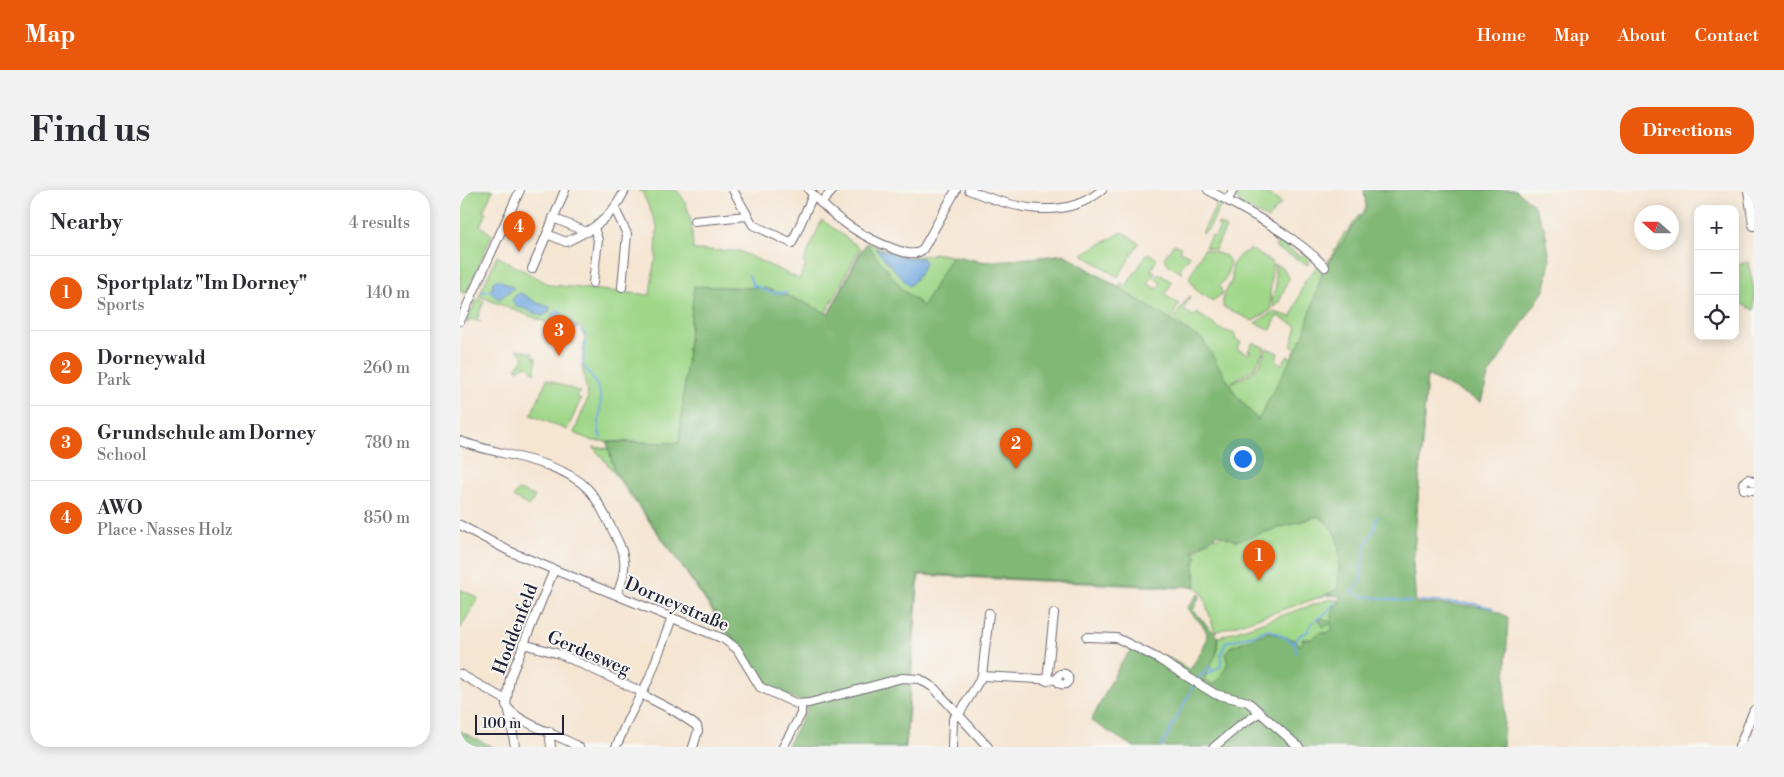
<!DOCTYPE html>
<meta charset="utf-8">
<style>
:root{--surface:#fff;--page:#f2f2f3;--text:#2b2b33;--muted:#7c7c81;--line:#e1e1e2;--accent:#ea580c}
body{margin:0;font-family:"Libre Bodoni",serif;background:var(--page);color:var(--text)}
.controls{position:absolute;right:15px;top:15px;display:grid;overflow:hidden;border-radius:10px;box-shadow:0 2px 12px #0003}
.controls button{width:45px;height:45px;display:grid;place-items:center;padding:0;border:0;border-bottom:1px solid var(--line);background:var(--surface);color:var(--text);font:25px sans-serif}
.compass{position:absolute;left:1174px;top:15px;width:45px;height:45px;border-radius:50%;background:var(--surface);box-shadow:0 2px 12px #0003;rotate:291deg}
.scale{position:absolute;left:15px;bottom:12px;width:89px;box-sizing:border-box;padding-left:5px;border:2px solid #22223b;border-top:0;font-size:14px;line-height:18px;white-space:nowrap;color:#22223b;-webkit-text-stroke:4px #f6f6f2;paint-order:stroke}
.you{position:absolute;left:782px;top:268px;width:18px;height:18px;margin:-12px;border:4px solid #fff;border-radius:50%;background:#1a73e8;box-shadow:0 0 0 8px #1a73e833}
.badge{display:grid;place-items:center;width:32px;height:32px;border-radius:50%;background:var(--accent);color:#fff;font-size:16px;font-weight:700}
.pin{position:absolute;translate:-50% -41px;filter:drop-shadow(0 1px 2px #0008)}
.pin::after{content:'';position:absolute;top:26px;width:18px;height:15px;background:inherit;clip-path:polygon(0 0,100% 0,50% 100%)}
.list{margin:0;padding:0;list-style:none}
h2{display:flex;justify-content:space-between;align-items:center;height:65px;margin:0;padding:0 20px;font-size:21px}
h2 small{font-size:16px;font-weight:400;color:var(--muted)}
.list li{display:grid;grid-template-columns:32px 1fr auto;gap:15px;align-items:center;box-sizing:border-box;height:75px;padding:0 20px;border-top:1px solid var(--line)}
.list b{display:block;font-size:19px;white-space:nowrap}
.list p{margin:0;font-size:16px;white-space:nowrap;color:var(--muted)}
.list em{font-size:16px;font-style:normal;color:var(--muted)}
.icon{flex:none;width:28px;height:28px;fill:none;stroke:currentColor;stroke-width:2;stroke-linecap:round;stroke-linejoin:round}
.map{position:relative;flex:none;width:1294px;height:557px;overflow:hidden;border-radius:20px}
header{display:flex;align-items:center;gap:30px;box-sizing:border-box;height:70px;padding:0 25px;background:var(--accent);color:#fff}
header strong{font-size:24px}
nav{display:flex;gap:28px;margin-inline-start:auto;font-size:18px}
.intro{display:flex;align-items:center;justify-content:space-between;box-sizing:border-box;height:120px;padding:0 30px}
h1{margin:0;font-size:35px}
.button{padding:12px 22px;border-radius:20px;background:var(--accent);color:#fff;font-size:18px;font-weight:700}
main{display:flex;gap:30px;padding:0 30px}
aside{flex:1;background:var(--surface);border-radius:20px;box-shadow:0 2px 12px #0003}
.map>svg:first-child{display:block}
</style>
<header>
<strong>Map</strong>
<nav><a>Home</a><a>Map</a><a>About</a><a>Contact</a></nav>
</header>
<div class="intro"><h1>Find us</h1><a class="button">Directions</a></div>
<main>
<aside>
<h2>Nearby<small>4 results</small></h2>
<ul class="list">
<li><span class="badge">1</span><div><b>Sportplatz &quot;Im Dorney&quot;</b><p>Sports</p></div><em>140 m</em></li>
<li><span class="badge">2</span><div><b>Dorneywald</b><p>Park</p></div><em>260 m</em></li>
<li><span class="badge">3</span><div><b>Grundschule am Dorney</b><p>School</p></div><em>780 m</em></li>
<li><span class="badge">4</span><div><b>AWO</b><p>Place · Nasses Holz</p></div><em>850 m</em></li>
</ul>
</aside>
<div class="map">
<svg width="1294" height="557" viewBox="0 0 1294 557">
<rect width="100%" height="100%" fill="#f6f6f2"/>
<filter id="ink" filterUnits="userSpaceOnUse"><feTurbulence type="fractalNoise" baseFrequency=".02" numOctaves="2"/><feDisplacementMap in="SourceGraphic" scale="10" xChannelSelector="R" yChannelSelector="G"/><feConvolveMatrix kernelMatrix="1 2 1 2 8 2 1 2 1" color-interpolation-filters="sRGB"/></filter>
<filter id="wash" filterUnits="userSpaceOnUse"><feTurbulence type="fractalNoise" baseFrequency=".0096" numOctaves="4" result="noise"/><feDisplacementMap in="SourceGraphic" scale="20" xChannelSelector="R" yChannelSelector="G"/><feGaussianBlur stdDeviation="1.12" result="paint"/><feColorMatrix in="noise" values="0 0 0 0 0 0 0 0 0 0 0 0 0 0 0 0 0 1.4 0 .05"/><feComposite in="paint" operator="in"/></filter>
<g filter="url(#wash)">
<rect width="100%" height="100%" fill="#f5e5d1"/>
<g fill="#a0d789" stroke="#617c62">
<polygon points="0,0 33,0 23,21 27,23 20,35 32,45 6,104 0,101"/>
<path d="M178 0H217C232 18 232 38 233 60L279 61 339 89 346 75 343 73 362 30 400 58 366 123 331 107 366 129 399 64 402 59 409 58 406 53 448 67 473 65V63L533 73 604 64 666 102 659 97 661 93 666 96 688 63 697 69 691 80 695 82 688 94 697 99 701 93 695 88 698 83 712 92 705 105 719 114 711 129 713 130 729 106 730 107 723 120 734 126 737 123 760 139 775 144V149L781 152 777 159 789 164 791 162 788 161 793 152 805 158 794 179 773 191 771 193 792 183 799 175 807 158 818 163 816 171 822 174 827 166 832 167 836 159 831 156 837 136 817 126 811 140 795 133 813 122 832 127 844 92 860 73 861 82 863 81 885 42 887 43 898 26 960 0H1056L1073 14 1088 72 1087 88 1082 102 1026 188 1021 212 967 185 953 375 955 417 1038 557 743 493 756 448 870 409 879 410 888 369 870 321 759 342 735 359 736 361 754 346 756 349 762 344 776 351 858 326C886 344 879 369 878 399L873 403 755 442 742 402 736 398 735 383 736 387 718 398 459 385 446 557H327L347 522 344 512 301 493 223 378 146 272 133 257 226 268 231 129 219 253 133 251 114 243 128 208 122 176 125 144 120 136 116 140 100 138 19 106 37 66 90 95 190 105 194 73 196 71 197 35 182 2Z"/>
<polygon points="778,0 802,0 821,13 808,29 780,14 776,5"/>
<polygon points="759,10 763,12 748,40 742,43"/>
<polygon points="758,33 766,38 755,60 745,57 751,46 755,47 760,37 757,35"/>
<polygon points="663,42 679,53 658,87 622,64"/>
<polygon points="821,46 827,51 825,56 841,67 845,63 849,67 848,75 815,57"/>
<polygon points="714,54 721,57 720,61 730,66 720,79 723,84 710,76 704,68"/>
<polygon points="744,59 766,66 770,72 767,87 759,96 763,103 753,111 737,101 729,88"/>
<path d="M790 59 812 72C812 88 809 104 811 120L793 131 763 117V107L772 90V75L780 65Z"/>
<polygon points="1288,72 1294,100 1294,120 1275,111 1275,75"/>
<polygon points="814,74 824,79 829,88 820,110 814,118 812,111 816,96"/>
<polygon points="17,109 24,111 17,130 21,132 10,129 8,133 6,132"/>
<polygon points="57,159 73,163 72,166 76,168 75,184 68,176 63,176 59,180 56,178 64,168"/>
<polygon points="87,189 120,202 117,207 121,209 107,240 71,225"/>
<polygon points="58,300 75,306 69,316 53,307"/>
<polygon points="0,399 18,408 0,439"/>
</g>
<g fill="#80b875" stroke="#516d58">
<path d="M904 0H1056L1073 14 1085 40 1090 70 1085 99 1028 186 1021 212 967 185 953 375 956 413 1028 417 1048 427 1043 557H674L631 531 659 476 672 458 698 471 702 464 730 480C735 470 752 451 745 439 741 432 732 425 727 418L739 403 740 406 733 420 758 447 757 463 744 489 754 495C761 485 771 475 766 463L770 457 809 442 835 450 839 455 843 453 842 449H852L860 442 867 443 872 440V434L863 437 859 429 862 428 871 432 874 416 879 413 880 406 865 405 878 399C879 369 886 344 858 326L776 351 758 344 733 361 737 368 734 375 736 397 458 384 445 557H326L346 521 345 511 337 510 309 498 298 490 280 458 154 280 147 252 219 253 234 96 305 98 331 107 369 124 406 53 443 100 463 116 491 67 496 66 522 72 605 65 743 150 776 205 798 230 843 146 863 80 906 18Z"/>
<polygon points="0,541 33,557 0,557"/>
</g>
<g fill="#71a9e0" stroke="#4a668e">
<path d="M415 58 447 68H462L465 72C462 82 457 89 449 96Z"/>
<polygon points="38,89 54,98 39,109 31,103 33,92"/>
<polygon points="61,103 77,113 90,117 89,123 82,126 55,115 52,110 56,105"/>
<polygon points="97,119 117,137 116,139 107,138 91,130 92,124"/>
</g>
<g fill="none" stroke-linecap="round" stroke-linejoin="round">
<g stroke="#71a9e0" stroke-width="2">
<polyline points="289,85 294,97"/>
<polyline points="292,94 309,102 327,103"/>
<polyline points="23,103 24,101 32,101"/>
<polyline points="121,140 125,147"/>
<path d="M125 151 123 175C130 184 138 194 140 205 143 220 135 234 141 248"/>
<polyline points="894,401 902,406 952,412"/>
<polyline points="891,403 900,393 905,356 914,340 917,326"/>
<polyline points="959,411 1016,414 1033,418"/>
<polyline points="835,453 836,463"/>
<polyline points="747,485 761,476 761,464 766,452 798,444 808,439 835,453 840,445 847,442 852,433 867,422 876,412"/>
<polyline points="738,489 749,477 753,480"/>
<polyline points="701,557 734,495"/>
</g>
</g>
</g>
<g filter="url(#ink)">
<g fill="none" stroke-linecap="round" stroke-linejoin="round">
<g stroke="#6c6670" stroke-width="10">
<g id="minor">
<path d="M105 0 87 44 106 52C134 39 151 29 165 0"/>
<polyline points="273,0 293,35 332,53 353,5"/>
<path d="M349 0C373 28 403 48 437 60 445 63 457 66 463 59L496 0"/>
<path d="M509 0C552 18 603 32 642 0"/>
<path d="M748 0C784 20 837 46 865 77"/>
<polyline points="768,10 773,0"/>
<polyline points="361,13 373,0"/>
<polyline points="155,19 167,44 162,97"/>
<polyline points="93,28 127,42"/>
<polyline points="234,31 287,26"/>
<polyline points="72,79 87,44"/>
<polyline points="133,93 138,50 134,38"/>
<polyline points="0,131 60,0"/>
<path d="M0 251C39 266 98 269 127 298 138 309 144 324 151 337 166 366 169 374 157 405"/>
<polyline points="1292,300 1284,299 1283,293 1288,289 1294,292"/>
<polyline points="0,335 51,362 264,449 277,459 300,497 337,514 349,513 442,488 460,489 474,498 528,557"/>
<path d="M94 380 50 488 46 515C55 532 101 546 119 557"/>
<polyline points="627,447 657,448 697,468 755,504 788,512 839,557"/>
<polyline points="63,454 100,464 182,502"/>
<circle cx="603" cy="489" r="5.5"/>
<polyline points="0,484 46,510"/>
<polyline points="522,486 529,423"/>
<polyline points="587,491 594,423"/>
<polyline points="181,504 216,522 237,536 238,541 233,557"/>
<polyline points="49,521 55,557"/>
<polyline points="89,541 91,557"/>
<polyline points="156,557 168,529 189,489 212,428"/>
<polyline points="323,557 341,524 341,514"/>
<polyline points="492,557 493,529 501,521 522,486 597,490"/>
<polyline points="754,557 779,536 799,523"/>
<polyline points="1279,557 1294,520"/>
</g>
</g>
<g stroke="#6c6670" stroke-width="12">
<polyline id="major" points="1289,0 1294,35"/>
</g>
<use href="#minor" stroke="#fff" stroke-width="8"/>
<use href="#major" stroke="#fff" stroke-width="10"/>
</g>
</g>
<g text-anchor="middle" stroke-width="4" stroke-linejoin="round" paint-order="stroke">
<g font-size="18" fill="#22223b" stroke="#f6f6f2">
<text transform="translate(217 414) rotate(23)" y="6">Dorneystraße</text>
<text transform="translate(55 439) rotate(-69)" y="6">Hoddenfeld</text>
<text transform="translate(129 463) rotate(23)" y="6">Gerdesweg</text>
</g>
</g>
</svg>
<div class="controls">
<button>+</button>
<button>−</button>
<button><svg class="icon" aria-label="locate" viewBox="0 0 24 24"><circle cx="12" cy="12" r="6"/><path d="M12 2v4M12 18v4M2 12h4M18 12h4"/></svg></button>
</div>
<svg class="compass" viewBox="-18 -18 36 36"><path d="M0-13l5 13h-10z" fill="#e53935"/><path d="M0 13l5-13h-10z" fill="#7c7c81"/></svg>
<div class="scale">100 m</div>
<div class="you"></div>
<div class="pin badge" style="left:799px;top:391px">1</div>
<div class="pin badge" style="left:556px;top:279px">2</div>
<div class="pin badge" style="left:99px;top:166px">3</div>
<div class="pin badge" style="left:59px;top:62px">4</div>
</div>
</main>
